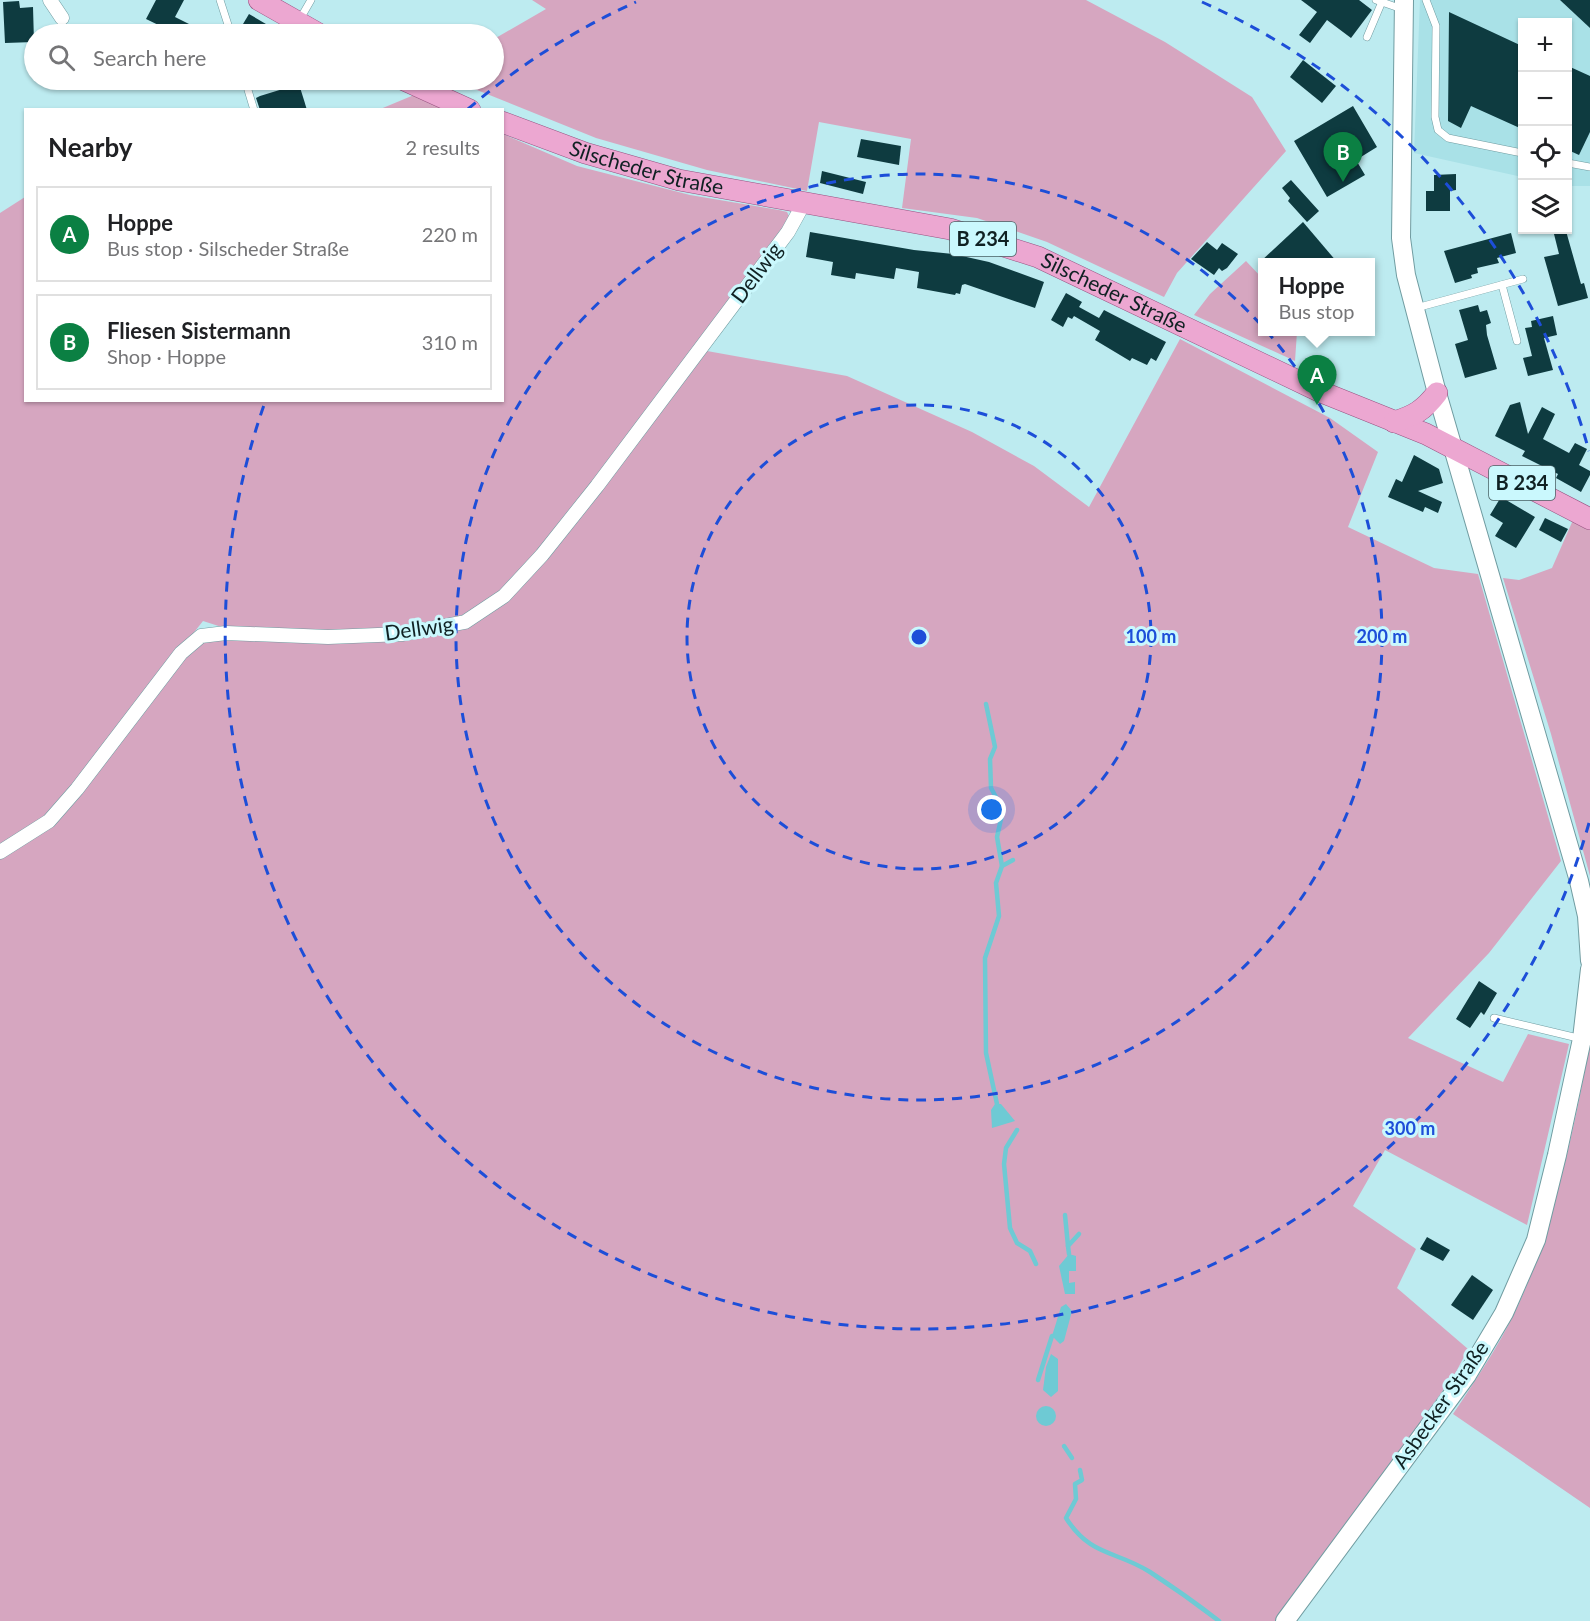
<!DOCTYPE html>
<meta charset="utf-8">
<style>
:root{--surface:#fff;--page:#f6f6f6;--text:#202124;--muted:#757577;--line:#e0e0e0;--accent:#0b8043}
body{margin:0;font-family:Lato,sans-serif;background:var(--page);color:var(--text)}
.controls{position:absolute;right:18px;top:18px;display:grid;overflow:hidden;border-radius:0px;box-shadow:0 2px 4px #0004}
.controls button{width:54px;height:54px;display:grid;place-items:center;padding:0;border:0;border-bottom:2px solid var(--line);background:var(--surface);color:var(--text);font:30px sans-serif}
.you{position:absolute;left:992px;top:810px;width:21px;height:21px;margin:-15px;border:4px solid #fff;border-radius:50%;background:#1a73e8;box-shadow:0 0 0 9px #1a73e833}
.badge{display:grid;place-items:center;width:39px;height:39px;border-radius:50%;background:var(--accent);color:#fff;font-size:20px;font-weight:700}
.pin{position:absolute;translate:-50% -50px;filter:drop-shadow(0 2px 3px #0008)}
.pin::after{content:'';position:absolute;top:32px;width:21px;height:18px;background:inherit;clip-path:polygon(0 0,100% 0,50% 100%)}
.popup{position:absolute;left:1258px;top:258px;width:117px;height:78px;box-sizing:border-box;display:grid;place-content:center;border-radius:0px;background:var(--surface);filter:drop-shadow(0 2px 4px #0005);font-size:20px;white-space:nowrap;color:var(--muted)}
.popup b{font-size:22px;color:var(--text)}
.popup::after{content:'';position:absolute;left:50%;top:100%;margin-left:-12px;border:12px solid transparent;border-top-color:var(--surface)}
.list{margin:0;padding:0;list-style:none}
h2{display:flex;justify-content:space-between;align-items:center;height:78px;margin:0;padding:0 24px;font-size:26px}
h2 small{font-size:20px;font-weight:400;color:var(--muted)}
.list li{display:grid;grid-template-columns:39px 1fr auto;gap:18px;align-items:center;box-sizing:border-box;height:96px;margin:0 12px 12px;padding:0 12px;border:2px solid var(--line);border-radius:0px}
.list b{display:block;font-size:22px;white-space:nowrap}
.list p{margin:0;font-size:20px;white-space:nowrap;color:var(--muted)}
.list em{font-size:20px;font-style:normal;color:var(--muted)}
.icon{flex:none;width:33px;height:33px;fill:none;stroke:currentColor;stroke-width:2;stroke-linecap:round;stroke-linejoin:round}
.map{position:relative;flex:none;width:1590px;height:1621px;overflow:hidden}
.search{position:absolute;background:var(--surface);box-shadow:0 2px 4px #0004;left:24px;top:24px;width:480px;height:66px;display:flex;align-items:center;gap:15px;box-sizing:border-box;padding:0 21px;border-radius:33px;color:var(--muted);font-size:22px}
.panel{position:absolute;background:var(--surface);box-shadow:0 2px 4px #0004;left:24px;top:108px;width:480px;height:294px;border-radius:0px}
.map>svg:first-child{display:block}
</style>
<div class="map">
<svg width="1590" height="1621" viewBox="0 0 1590 1621">
<rect width="100%" height="100%" fill="#bdebf0"/>
<polygon fill="#a9e1e7" points="1420,0 1590,0 1590,186 1568,186 1568,22 1522,22 1522,177 1414,153"/>
<g fill="#d6a6c0">
<polygon points="532,0 1086,0 1165,42 1252,97 1286,151 1177,273 1164,297 1047,242 977,218 902,208 911,139 819,122 807,191 707,170 596,138 472,88 459,80 494,80 494,39 546,9"/>
<polygon points="414,95 446,110 378,110"/>
<path d="M503 134 577 166 690 195 779 210 787 212 790 218 756 270 626 442 636 444 707 351 847 376 972 432 1034 466 1089 507 1180 339 1330 418 1378 452 1348 527 1434 568 1478 574 1561 861 1489 953 1408 1038 1503 1082 1528 1034 1569 1044 1527 1225 1385 1150 1353 1206 1416 1249 1397 1288 1468 1349 1456 1372 1280 1621H0V858L60 819 184 656C218 627 217 639 256 638L203 621 45 821 0 848V213L25 197 26 400H502Z"/>
<polygon points="1246,261 1263,279 1263,332 1297,332 1295,361 1194,315 1210,294"/>
<polygon points="1573,520 1590,529 1590,876 1551,734 1503,578 1519,580 1552,568"/>
<path d="M1590 1043V1508L1453 1414C1480 1374 1508 1332 1526 1287 1557 1209 1575 1125 1590 1043Z"/>
</g>
<g fill="#6ecad4">
<polygon points="995,1104 1001,1104 1015,1121 992,1128 991,1110"/>
<polygon points="1069,1254 1076,1256 1076,1271 1069,1271 1069,1283 1075,1282 1075,1294 1065,1294 1059,1266"/>
<polygon points="1066,1304 1072,1311 1064,1341 1060,1344 1052,1336 1061,1307"/>
<polygon points="1051,1354 1058,1359 1058,1391 1051,1397 1043,1390 1046,1367"/>
<circle cx="1046" cy="1416" r="10"/>
</g>
<g fill="none" stroke-linecap="round" stroke-linejoin="round">
<g stroke="#6ecad4" stroke-width="4.5">
<polyline points="986,704 995,747 990,759 991,788 1003,810 997,837 1002,866 996,883 999,916 985,958 986,1053 997,1104"/>
<polyline points="1002,866 1013,860"/>
<polyline points="1017,1130 1006,1148 1004,1164 1010,1228 1017,1243 1030,1251 1036,1264"/>
<polyline points="1065,1215 1068,1246"/>
<polyline points="1069,1254 1068,1246 1079,1234"/>
<polyline points="1038,1380 1052,1336"/>
<polyline points="1064,1446 1072,1458"/>
<path d="M1080 1470 1082 1480 1075 1484 1076 1499 1066 1518C1091 1557 1115 1550 1150 1572 1173 1587 1197 1604 1219 1621"/>
</g>
</g>
<g fill="#0e3b40">
<polygon points="156,0 184,0 175,17 209,34 177,34 146,19"/>
<polygon points="1301,0 1359,0 1372,10 1351,38 1327,20 1310,43 1299,35 1317,12"/>
<polygon points="1560,0 1590,0 1590,28"/>
<polygon points="19,1 20,8 33,7 34,42 5,43 3,2"/>
<polygon points="1449,12 1522,46 1522,129 1471,106 1461,128 1448,121"/>
<polygon points="249,14 283,34 237,34"/>
<polygon points="1303,60 1336,86 1322,103 1290,77"/>
<polygon points="1568,66 1590,76 1590,132 1579,155 1568,150"/>
<polygon points="299,84 307,110 260,110 256,98 260,96"/>
<polygon points="1353,106 1377,147 1356,160 1365,175 1327,197 1294,141"/>
<polygon points="861,139 901,146 899,165 857,157"/>
<polygon points="822,171 866,182 863,194 820,183"/>
<polygon points="1456,174 1456,190 1450,191 1450,211 1426,211 1426,191 1434,191 1434,175"/>
<polygon points="1291,180 1319,211 1307,222 1288,201 1290,198 1282,188"/>
<polygon points="1303,222 1337,262 1260,262"/>
<polygon points="1566,231 1581,284 1584,283 1588,298 1558,306 1544,257 1559,254 1554,234"/>
<polygon points="810,232 914,250 953,254 989,262 1044,282 1035,308 965,284 962,285 960,294 956,293 955,295 917,288 919,272 896,268 894,279 856,273 855,279 831,275 833,262 806,257"/>
<polygon points="1511,233 1516,253 1497,258 1499,263 1477,268 1478,273 1471,275 1472,278 1455,283 1444,251"/>
<polygon points="1207,242 1217,250 1222,243 1238,254 1227,268 1222,271 1219,268 1214,275 1191,259"/>
<polygon points="1066,293 1082,302 1079,307 1099,318 1104,310 1166,342 1156,361 1151,358 1147,365 1132,358 1130,361 1095,340 1100,331 1074,316 1072,319 1068,317 1063,327 1051,320"/>
<polygon points="1478,305 1480,312 1487,310 1491,323 1486,325 1487,335 1497,369 1465,378 1455,344 1468,340 1459,310"/>
<polygon points="1553,316 1557,335 1544,338 1553,370 1528,376 1523,358 1532,356 1525,328 1532,327 1531,321"/>
<polygon points="1520,402 1528,434 1542,407 1555,414 1543,439 1569,453 1575,443 1587,449 1579,465 1590,471 1590,475 1581,492 1556,478 1558,474 1522,456 1525,451 1495,436 1510,405"/>
<polygon points="1414,455 1439,469 1443,483 1418,491 1442,502 1438,513 1425,507 1423,512 1388,497 1396,479 1402,482"/>
<polygon points="1501,497 1535,517 1516,548 1495,536 1503,523 1490,515"/>
<polygon points="1545,518 1568,529 1561,542 1539,530"/>
<polygon points="1479,981 1497,993 1484,1015 1481,1012 1470,1028 1456,1019"/>
<polygon points="1427,1237 1450,1250 1443,1261 1420,1249"/>
<polygon points="1472,1275 1493,1290 1473,1320 1451,1305"/>
</g>
<g fill="none" stroke-linecap="round" stroke-linejoin="round">
<g stroke="#709ca1" stroke-width="8">
<g id="service">
<polyline points="220,0 231,34"/>
<polyline points="1376,0 1402,9"/>
<polyline points="1426,0 1436,26 1435,117 1438,130 1448,138 1522,153"/>
<polyline points="300,19 311,0"/>
<polyline points="1367,37 1381,4"/>
<polyline points="245,80 254,110"/>
<polyline points="1568,163 1590,167"/>
<polyline points="1502,285 1517,341"/>
<polyline points="1416,308 1523,279"/>
<polyline points="1494,1018 1582,1039"/>
</g>
</g>
<g stroke="#709ca1" stroke-width="15">
<g id="minor">
<polyline points="50,0 62,18"/>
<polyline points="0,852 49,821 77,789 181,653 201,636 226,633 328,637 403,634 465,622 504,596 542,555 597,486 788,232 804,203"/>
</g>
</g>
<g stroke="#709ca1" stroke-width="20">
<g id="secondary">
<polyline points="1404,0 1401,238 1406,275 1437,393 1579,881 1587,916 1590,961"/>
<polyline points="1285,1621 1467,1375 1504,1313 1536,1240 1557,1155 1582,1039 1590,969"/>
</g>
</g>
<g stroke="#975281" stroke-width="22">
<g id="primary">
<polyline points="259,0 319,34"/>
<polyline points="404,80 470,110"/>
<path id="s1" d="M502 122 585 153 679 180 950 229 1038 257 1319 391 1426 434 1590 519"/>
<path d="M1394 422C1414 416 1424 410 1437 393"/>
</g>
</g>
<use href="#service" stroke="#fff" stroke-width="7"/>
<use href="#minor" stroke="#fff" stroke-width="14"/>
<use href="#secondary" stroke="#fff" stroke-width="18"/>
<use href="#primary" stroke="#eca7d1" stroke-width="21"/>
</g>
<g fill="none" stroke="#1d4ed8" stroke-width="3" stroke-dasharray="10 8">
<circle cx="919" cy="637" r="232"/>
<circle cx="919" cy="637" r="463"/>
<path d="M1589 823A695 695 0 1 1 264 405M468 109A695 695 0 0 1 636 2M1202 2A695 695 0 0 1 1589 451"/>
</g>
<g text-anchor="middle" stroke-width="6" stroke-linejoin="round" paint-order="stroke">
<g fill="#caf8fd" stroke="#486264" stroke-width="1.5">
<rect x="950" y="222" width="66" height="34" rx="4.5"/>
<rect x="1489" y="466" width="66" height="34" rx="4.5"/>
</g>
<g font-size="20" font-weight="bold" fill="#102123">
<text x="983" y="246">B 234</text>
<text x="1522" y="490">B 234</text>
</g>
<g font-size="21" fill="#102123" stroke="#caf8fd">
<text dy="7" stroke="none"><textPath href="#s1" startOffset="152">Silscheder Straße</textPath></text>
<text transform="translate(757 273) rotate(-53)" y="7">Dellwig</text>
<text dy="7" stroke="none"><textPath href="#s1" startOffset="638">Silscheder Straße</textPath></text>
<text transform="translate(419 629) rotate(-8)" y="7">Dellwig</text>
<text transform="translate(1441 1405) rotate(-55)" y="7">Asbecker Straße</text>
</g>
</g>
<circle cx="919" cy="637" r="9" fill="#1d4ed8" stroke="#caf8fd" stroke-width="3"/>
<g font-size="18" text-anchor="middle" font-weight="bold" fill="#1d4ed8" stroke="#caf8fd" stroke-width="6" stroke-linejoin="round" paint-order="stroke">
<text x="1151" y="643">100 m</text>
<text x="1382" y="643">200 m</text>
<text x="1410" y="1135">300 m</text>
</g>
</svg>
<div class="controls">
<button>+</button>
<button>−</button>
<button><svg class="icon" aria-label="locate" viewBox="0 0 24 24"><circle cx="12" cy="12" r="6"/><path d="M12 2v4M12 18v4M2 12h4M18 12h4"/></svg></button>
<button><svg class="icon" aria-label="layers" viewBox="0 0 24 24"><path d="M12 4l9 5-9 5-9-5zM3 14l9 5 9-5"/></svg></button>
</div>
<div class="you"></div>
<div class="pin badge" style="left:1317px;top:405px">A</div>
<div class="popup"><b>Hoppe</b>Bus stop</div>
<div class="pin badge" style="left:1343px;top:182px">B</div>
<div class="search"><svg class="icon" aria-label="search" viewBox="0 0 24 24"><circle cx="10" cy="10" r="6"/><path d="M15 15l6 6"/></svg>Search here</div>
<section class="panel">
<h2>Nearby<small>2 results</small></h2>
<ul class="list">
<li><span class="badge">A</span><div><b>Hoppe</b><p>Bus stop · Silscheder Straße</p></div><em>220 m</em></li>
<li><span class="badge">B</span><div><b>Fliesen Sistermann</b><p>Shop · Hoppe</p></div><em>310 m</em></li>
</ul>
</section>
</div>
